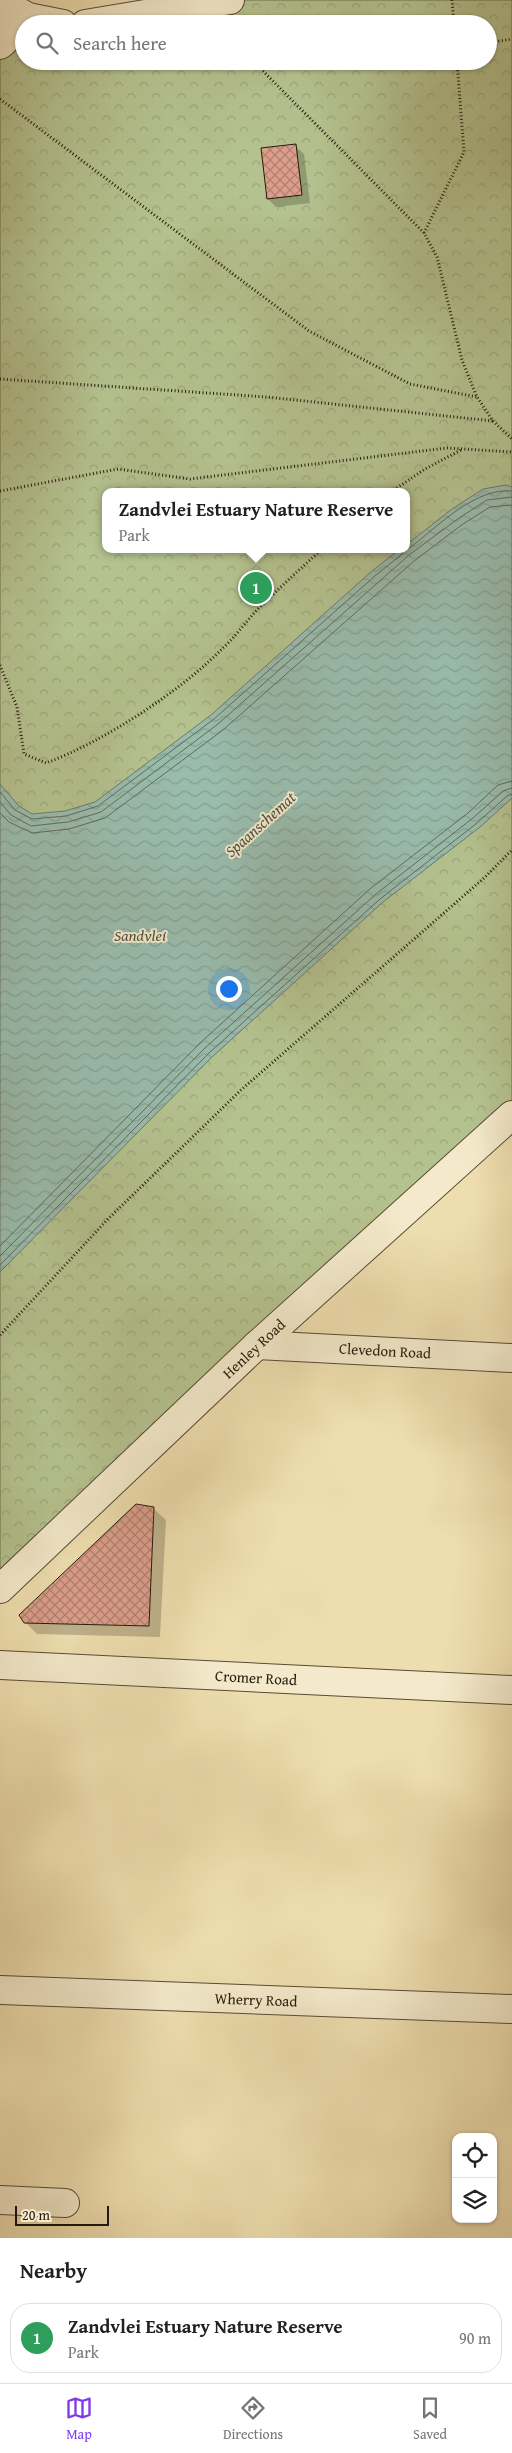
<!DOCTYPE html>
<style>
:root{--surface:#fff;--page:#f2f2f2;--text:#202124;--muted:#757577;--line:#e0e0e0;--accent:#7c3aed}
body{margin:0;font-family:"Gentium Book Plus",serif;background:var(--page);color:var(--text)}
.controls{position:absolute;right:15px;bottom:15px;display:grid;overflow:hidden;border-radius:10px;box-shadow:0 1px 4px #0004}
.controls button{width:45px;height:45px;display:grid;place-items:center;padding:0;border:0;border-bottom:1px solid var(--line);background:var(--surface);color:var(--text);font:25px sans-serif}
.scale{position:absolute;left:15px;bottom:12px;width:94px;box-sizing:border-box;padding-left:5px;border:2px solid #271a0c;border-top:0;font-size:14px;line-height:18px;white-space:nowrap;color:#271a0c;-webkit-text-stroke:4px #f4eacb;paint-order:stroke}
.you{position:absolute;left:228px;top:988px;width:18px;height:18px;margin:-12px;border:4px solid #fff;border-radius:50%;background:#1a73e8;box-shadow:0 0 0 8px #1a73e833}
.badge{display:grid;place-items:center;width:32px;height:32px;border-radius:50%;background:var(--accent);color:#fff;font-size:16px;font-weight:700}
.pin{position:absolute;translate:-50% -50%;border:2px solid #fff;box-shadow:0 1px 5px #0006}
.popup{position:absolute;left:102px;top:488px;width:308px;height:65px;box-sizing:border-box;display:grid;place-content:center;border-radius:10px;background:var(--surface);filter:drop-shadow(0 1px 4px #0005);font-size:16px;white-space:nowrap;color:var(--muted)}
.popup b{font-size:19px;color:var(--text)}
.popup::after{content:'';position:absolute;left:50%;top:100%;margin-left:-10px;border:10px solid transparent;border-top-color:var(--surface)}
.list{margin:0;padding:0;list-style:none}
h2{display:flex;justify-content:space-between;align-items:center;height:65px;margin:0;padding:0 20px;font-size:21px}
h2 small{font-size:16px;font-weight:400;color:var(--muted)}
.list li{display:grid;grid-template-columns:32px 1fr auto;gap:15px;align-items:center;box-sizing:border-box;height:70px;margin:0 10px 10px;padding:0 10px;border:1px solid var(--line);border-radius:20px}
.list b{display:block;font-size:19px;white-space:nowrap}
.list p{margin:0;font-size:16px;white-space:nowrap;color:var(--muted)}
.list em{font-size:16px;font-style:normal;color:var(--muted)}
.icon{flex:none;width:28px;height:28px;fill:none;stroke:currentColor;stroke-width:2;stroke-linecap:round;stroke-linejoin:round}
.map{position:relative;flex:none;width:512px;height:2238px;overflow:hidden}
.search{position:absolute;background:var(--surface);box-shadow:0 1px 4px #0004;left:15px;right:15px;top:15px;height:55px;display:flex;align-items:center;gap:12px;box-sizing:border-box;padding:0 18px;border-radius:28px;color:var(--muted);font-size:19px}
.sheet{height:145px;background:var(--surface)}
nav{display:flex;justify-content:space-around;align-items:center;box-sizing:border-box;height:70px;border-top:1px solid var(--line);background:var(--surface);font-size:14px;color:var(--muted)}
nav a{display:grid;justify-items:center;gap:2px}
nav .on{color:var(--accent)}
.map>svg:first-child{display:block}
</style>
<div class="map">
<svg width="512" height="2238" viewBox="0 0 512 2238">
<defs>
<pattern id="forest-crowns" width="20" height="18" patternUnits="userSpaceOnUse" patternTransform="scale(1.25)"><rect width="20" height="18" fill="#b4c28f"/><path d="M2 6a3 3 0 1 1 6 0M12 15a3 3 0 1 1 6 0" fill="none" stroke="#9ba67a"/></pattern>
<pattern id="water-waves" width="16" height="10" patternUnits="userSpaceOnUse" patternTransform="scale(1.25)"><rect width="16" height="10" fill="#99bcad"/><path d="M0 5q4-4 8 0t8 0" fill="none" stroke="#84a194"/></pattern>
<pattern id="building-cross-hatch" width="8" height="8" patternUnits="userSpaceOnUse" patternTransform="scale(1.25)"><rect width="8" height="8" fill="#dc9e8b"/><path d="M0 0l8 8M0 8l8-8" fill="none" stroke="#b28070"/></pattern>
</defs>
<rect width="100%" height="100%" fill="#eedeaf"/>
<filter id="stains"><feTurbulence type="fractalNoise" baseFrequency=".004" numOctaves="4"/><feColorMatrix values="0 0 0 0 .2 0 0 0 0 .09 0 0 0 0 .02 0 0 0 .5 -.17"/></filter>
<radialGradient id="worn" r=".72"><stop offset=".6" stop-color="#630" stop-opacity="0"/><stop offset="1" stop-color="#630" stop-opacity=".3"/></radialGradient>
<path fill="url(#forest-crowns)" stroke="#6e6e4e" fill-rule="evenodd" d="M230 0H512V1115L0 1589V44L24 37V61H488V24H85ZM106 492H406V549H106Z"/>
<polygon fill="url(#water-waves)" stroke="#6b7b6d" points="506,485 512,487 512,798 480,827 383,902 212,1057 0,1272 0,784 19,806 32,814 65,811 95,802 211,715 372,571 400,549 406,549 406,545 452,509 483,489"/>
<g fill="#0003">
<polygon points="295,146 304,154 310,203 276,207 268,199"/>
<polygon points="154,1509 166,1520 160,1637 37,1634 25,1622"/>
</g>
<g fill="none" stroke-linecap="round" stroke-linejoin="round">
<g stroke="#606b5c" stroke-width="1">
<path d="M406 548 411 547C438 526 476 487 512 491"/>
<polyline points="0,792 15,810 32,819 66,816 98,806 214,719 376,575 401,555 404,549"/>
<polyline points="0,802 11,815 31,826 68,822 101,812 218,724 409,555 459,518 487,500 512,497"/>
<polyline points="0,813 9,822 32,833 69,829 105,818 223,730 414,561 463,524 490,507 512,505"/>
<polyline points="0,1246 200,1043 371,888 468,813 498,785 512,781"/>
<polyline points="0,1256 205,1048 376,894 473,818 503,791 512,788"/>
<polyline points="0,1265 209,1053 380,899 477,823 507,796 512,794"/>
</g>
</g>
<g fill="url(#building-cross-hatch)" stroke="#271a0c">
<polygon points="296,144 302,195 267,199 261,148"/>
<polygon points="136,1504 154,1507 149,1626 24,1623 19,1615"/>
</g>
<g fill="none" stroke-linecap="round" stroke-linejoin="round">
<g stroke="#594b35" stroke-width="30">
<g id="minor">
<polyline points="12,8 28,17 63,24"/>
<polyline points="85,24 230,0"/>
<path d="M0 45C15 34 16 16 8 0"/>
<polyline points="257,1345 512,1358"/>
<polyline points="0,1589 257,1345 512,1115"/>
<polyline points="0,1665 512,1690"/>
<polyline points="0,1990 512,2009"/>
<polyline points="0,2200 65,2203"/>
</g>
</g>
<g stroke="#271a0c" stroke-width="3" stroke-dasharray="1 2.5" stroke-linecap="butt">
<polyline points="452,0 454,24"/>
<polyline points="488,43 512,39"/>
<polyline points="253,61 424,233 437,257 462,360 477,397 493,421 512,439"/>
<polyline points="0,99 309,331 410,384 477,397"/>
<polyline points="424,233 464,152 457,61"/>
<polyline points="0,379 267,397 493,421"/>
<polyline points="0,491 118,469 190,479 447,448 512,452"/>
<polyline points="391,492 425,469 461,450"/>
<path d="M0 665 17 707 24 754 46 763C103 742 181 691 223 648 235 637 245 623 256 611 277 590 300 569 322 549"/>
<polyline points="0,1335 108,1219 241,1090 484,878 512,850"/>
</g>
<use href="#minor" stroke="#f4eacb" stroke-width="28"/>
</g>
<g text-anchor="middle" stroke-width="4" stroke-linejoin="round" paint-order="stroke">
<g font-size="15" fill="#271a0c" stroke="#f4eacb">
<text transform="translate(254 1349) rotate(-43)" y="5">Henley Road</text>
<text transform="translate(385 1351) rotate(3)" y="5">Clevedon Road</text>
<text transform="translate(256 1678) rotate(3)" y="5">Cromer Road</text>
<text transform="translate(256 2000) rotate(2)" y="5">Wherry Road</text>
</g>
<g font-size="16" font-style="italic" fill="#4f5344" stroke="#f4eacb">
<text transform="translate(260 824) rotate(-42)" y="6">Spaanschemat</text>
<text x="140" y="941">Sandvlei</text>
</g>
</g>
<rect width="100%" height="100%" filter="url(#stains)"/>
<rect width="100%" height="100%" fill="url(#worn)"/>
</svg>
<div class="controls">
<button><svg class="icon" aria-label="locate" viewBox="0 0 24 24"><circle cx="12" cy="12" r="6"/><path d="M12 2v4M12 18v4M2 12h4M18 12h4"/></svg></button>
<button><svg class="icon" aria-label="layers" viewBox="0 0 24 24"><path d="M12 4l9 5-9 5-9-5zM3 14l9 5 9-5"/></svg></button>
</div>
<div class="scale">20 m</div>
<div class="you"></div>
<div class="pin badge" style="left:256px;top:588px;background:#2e9e5b">1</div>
<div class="popup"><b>Zandvlei Estuary Nature Reserve</b>Park</div>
<div class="search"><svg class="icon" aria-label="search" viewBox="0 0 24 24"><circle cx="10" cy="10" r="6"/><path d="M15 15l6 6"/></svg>Search here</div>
</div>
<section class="sheet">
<h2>Nearby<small></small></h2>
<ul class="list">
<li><span class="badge" style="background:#2e9e5b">1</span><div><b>Zandvlei Estuary Nature Reserve</b><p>Park</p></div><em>90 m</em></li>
</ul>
</section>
<nav>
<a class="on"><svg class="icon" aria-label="map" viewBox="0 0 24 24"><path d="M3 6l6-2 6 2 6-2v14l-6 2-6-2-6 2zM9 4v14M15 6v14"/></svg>Map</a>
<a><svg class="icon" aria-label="directions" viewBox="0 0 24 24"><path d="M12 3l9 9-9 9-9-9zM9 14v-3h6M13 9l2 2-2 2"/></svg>Directions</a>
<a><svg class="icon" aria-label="saved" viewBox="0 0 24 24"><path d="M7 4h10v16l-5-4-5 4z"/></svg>Saved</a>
</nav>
